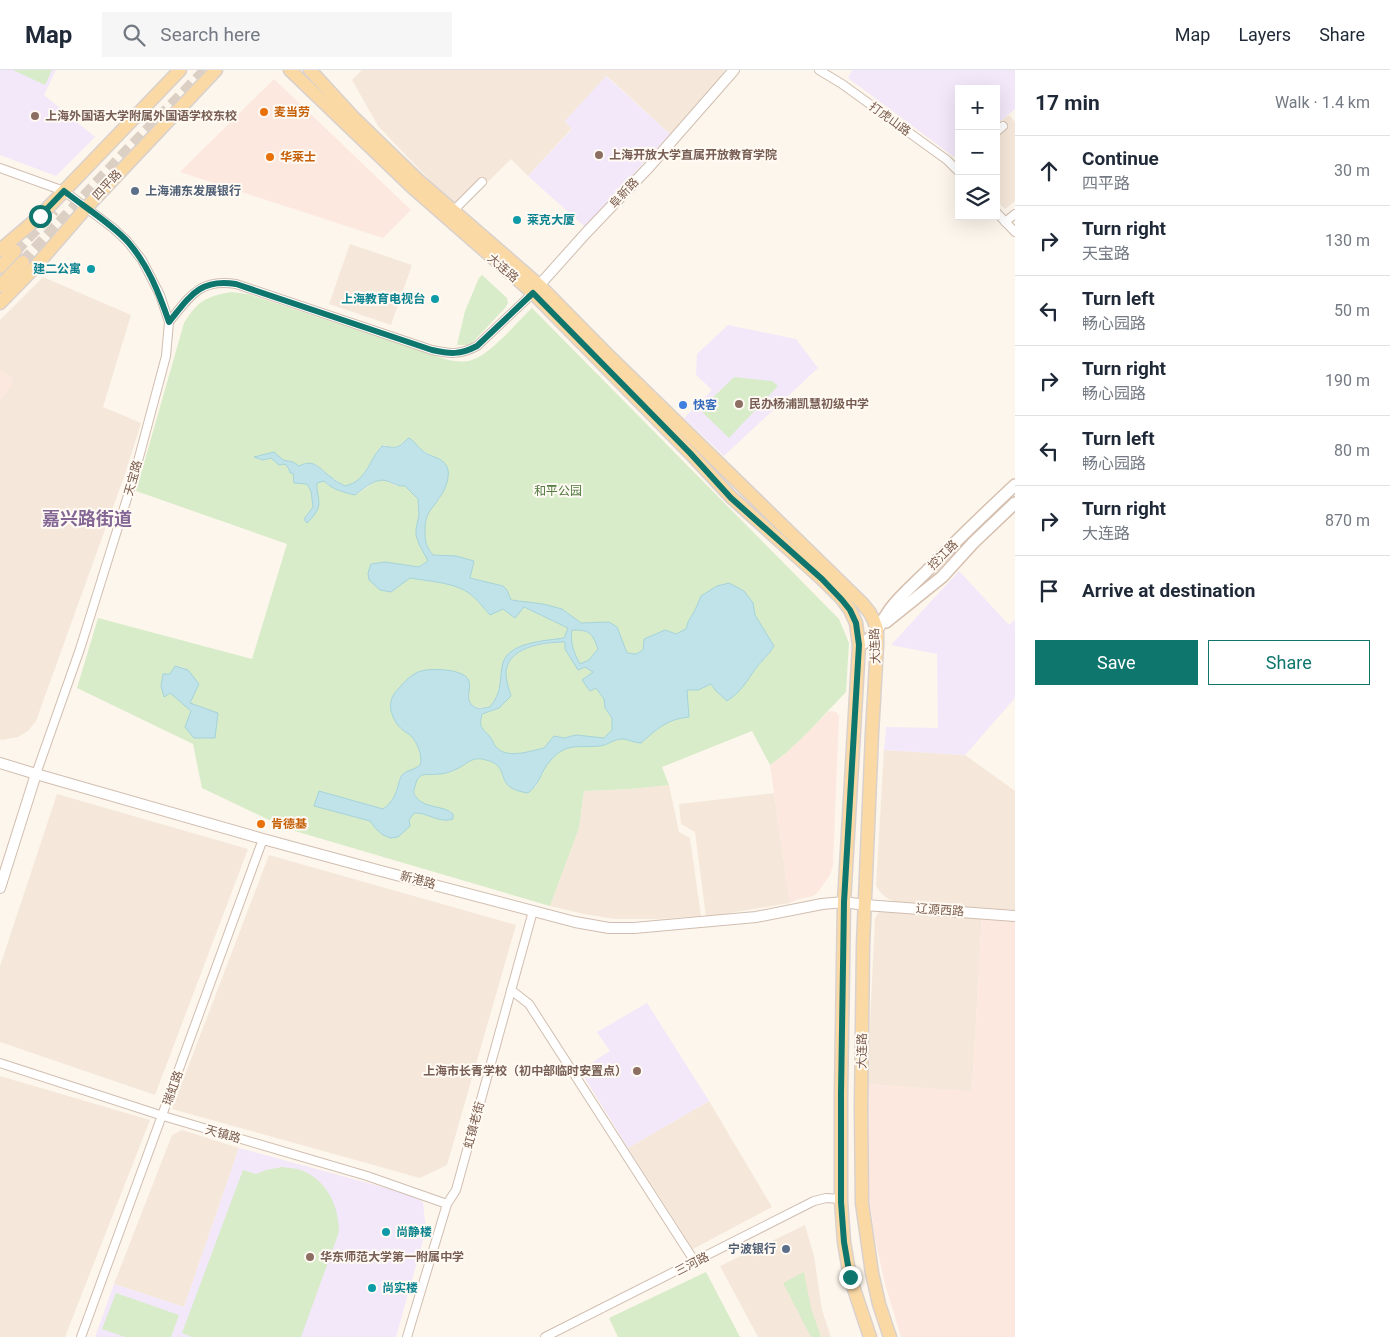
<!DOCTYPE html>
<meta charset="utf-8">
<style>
:root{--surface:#fff;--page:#f6f6f7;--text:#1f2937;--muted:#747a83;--line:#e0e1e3;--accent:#0f766e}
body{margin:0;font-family:Roboto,"Noto Sans SC",sans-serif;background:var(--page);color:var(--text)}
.controls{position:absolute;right:15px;top:15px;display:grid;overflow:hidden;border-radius:0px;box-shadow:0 5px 20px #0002}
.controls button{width:45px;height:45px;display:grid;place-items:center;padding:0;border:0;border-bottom:1px solid var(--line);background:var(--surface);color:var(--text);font:25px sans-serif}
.stop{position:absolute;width:15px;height:15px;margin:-11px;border:4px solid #0f766e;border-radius:50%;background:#fff}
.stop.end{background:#0f766e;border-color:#fff;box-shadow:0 1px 5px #0008}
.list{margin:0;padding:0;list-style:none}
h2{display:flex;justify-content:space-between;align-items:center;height:65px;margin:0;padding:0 20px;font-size:21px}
h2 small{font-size:16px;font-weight:400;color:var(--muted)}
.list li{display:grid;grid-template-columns:32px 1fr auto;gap:15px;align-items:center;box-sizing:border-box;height:70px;padding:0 20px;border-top:1px solid var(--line)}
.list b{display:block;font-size:19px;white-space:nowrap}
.list p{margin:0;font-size:16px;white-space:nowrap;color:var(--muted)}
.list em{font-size:16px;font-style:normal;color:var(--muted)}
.actions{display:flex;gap:10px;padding:15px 20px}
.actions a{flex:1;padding:11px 0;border:1px solid var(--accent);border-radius:0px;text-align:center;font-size:18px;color:var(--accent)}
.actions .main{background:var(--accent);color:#fff}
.icon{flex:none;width:28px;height:28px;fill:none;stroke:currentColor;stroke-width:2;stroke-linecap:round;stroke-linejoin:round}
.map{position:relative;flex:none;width:1015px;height:1267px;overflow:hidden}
header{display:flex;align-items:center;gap:30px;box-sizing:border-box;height:70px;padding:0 25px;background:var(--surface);border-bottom:1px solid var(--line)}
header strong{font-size:24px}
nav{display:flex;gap:28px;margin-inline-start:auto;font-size:18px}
.search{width:350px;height:45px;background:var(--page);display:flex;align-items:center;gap:12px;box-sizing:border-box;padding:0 18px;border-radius:0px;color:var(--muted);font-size:19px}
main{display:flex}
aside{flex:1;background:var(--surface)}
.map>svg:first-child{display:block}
</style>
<header>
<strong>Map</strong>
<div class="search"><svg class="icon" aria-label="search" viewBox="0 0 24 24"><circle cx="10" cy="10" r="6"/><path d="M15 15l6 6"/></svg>Search here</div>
<nav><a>Map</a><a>Layers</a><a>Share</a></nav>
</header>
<main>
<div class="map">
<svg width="1015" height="1267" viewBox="0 0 1015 1267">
<rect width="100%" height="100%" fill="#fdf6ec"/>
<g fill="#f5e8da">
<polygon points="362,0 725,0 721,8 670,64 607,6 565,52 572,58 528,106 511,89 459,141 378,56 352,10"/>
<polygon points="1009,45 1015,52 1015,131 1005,139 996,130 996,55"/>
<polygon points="350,174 412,195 391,255 329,234"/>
<polygon points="43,207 131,245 103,337 141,353 125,404 36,651 28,661 18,667 2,670 0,669 0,329 6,323 11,308 0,301 0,250"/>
<polygon points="884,680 965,685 1015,721 1015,840 897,832 888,829 880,822 876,816"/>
<polygon points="669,715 679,762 690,768 701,846 657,849 615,849 584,844 550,836 579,758 584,721 631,719"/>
<polygon points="774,723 790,833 706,847 695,762 681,754 679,734"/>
<polygon points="57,724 248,779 155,1025 0,972 0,896"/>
<polygon points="269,785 516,855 447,1095 420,1108 172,1039"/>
<polygon points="886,840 982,844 972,1022 867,1014 875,849 878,843"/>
<polygon points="0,1006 150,1050 65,1267 0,1267"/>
<polygon points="709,1031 772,1137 693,1179 628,1078"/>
<polygon points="182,1060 239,1078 184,1237 114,1214 172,1065"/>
<polygon points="805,1155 814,1186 822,1240 831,1267 758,1267 720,1196"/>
</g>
<g fill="#fde8e0">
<polygon points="274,9 411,140 383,168 180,102"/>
<polygon points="0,301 12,308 12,315 6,323 0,329"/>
<polygon points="831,641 836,642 839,646 833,795 830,805 818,822 813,826 796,830 790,833 770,695 786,683 828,642"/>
<polygon points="982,844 1015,847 1015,1267 901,1267 885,1214 875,1169 868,1120 866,1074 867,1014 972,1021"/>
</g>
<g fill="#f3e8fa">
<polygon points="0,0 56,0 44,25 95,67 56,106 0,85"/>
<polygon points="852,0 1015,0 1015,39 996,55 996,19 959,19 959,83 954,87 848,8"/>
<polygon points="606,6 670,64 585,157 528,106 572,59 565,51"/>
<polygon points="728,255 796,269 818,298 724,386 684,348 712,320 696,305 697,284"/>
<polygon points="959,501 1009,555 1015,550 1015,628 965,685 884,680 886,657 938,658 937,584 891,575"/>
<polygon points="647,933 709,1031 628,1078 583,1005 585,997 610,981 597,962"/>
<polygon points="239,1078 412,1125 423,1132 426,1160 396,1267 95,1267 114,1214 184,1237"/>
</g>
<g fill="#d8ecc9" fill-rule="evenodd">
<polygon points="13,0 52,0 45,15"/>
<polygon points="482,205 507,228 508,233 505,238 473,272 468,275 457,275 465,241 479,208"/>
<path d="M231 222 248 224 445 289C453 291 463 293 472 290 492 283 516 253 532 238L839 549 849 573 846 622 808 662 786 683 770 695 752 661 662 697 669 715 631 719 584 721 579 758 550 836 288 759 202 718 193 674 77 618 98 548 252 589 287 474 136 421 184 253C198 231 205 227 231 222ZM404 371H414C422 384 434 384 445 394 444 401 442 423 439 429 438 432 433 434 431 437 423 451 422 472 433 485H440L474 491 470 508 503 516 507 520 510 530H515L562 539 581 553 597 552 622 572 627 583 636 584 643 580 644 569 665 560 676 564 686 559 688 552 695 540 701 526 753 533 755 545 774 576C769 585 762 591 756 598 747 611 740 623 727 631L716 621 711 614 698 620H687L689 647C667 649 657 659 641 673 634 673 627 669 622 669 614 669 607 676 599 676 594 676 589 676 583 676 555 677 546 692 536 717L505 712C504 708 504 704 502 701 496 690 478 686 467 691 461 694 458 700 451 701 447 702 443 704 440 704 434 705 426 702 421 706 417 708 416 712 415 715 410 735 437 738 451 741L442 750 419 743H414L409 750 383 765 376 759 370 751 315 736 319 721 383 739C398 728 395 720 402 704 408 702 417 700 420 695 424 687 416 670 410 665 408 663 405 662 403 660L470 615C466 634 471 639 490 637L497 626 501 609 514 579 533 573 564 568 568 558 523 537 503 539 490 544C482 536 474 525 464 520 448 512 427 511 409 508L391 522 371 494 385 492 419 497 428 491 419 474 416 465V459L419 445 418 429 405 416H396L385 410H378L355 425 329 416 324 411 317 413 316 421 319 434 305 449 313 437 311 421 307 414 294 413 293 403 285 394 279 395 271 388 263 390 255 387 274 383 283 390 293 392 299 396 315 394 331 407 345 416 355 414 362 406 380 377 384 375C393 378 398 378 404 371Z"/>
<polygon points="734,307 772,311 778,316 729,368 702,342 702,338"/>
<path d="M572 559C590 562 592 561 598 579L589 590 580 595C574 583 570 573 572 559Z"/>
<path d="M565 572V579L578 599 585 597 593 602 590 621 595 617 604 629 605 638 612 648V660L604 668 576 665 564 668 555 666 544 678C530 681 508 689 497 678 494 676 493 671 491 668 483 658 478 659 482 644L499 638 511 626C509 620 507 613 506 606 504 577 544 573 565 572Z"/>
<path d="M282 1097C287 1098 293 1098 298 1099 326 1108 339 1135 339 1162L301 1267H192L182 1263 243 1100 256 1104 266 1100Z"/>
<polygon points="706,1202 740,1267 618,1267 609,1248"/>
<polygon points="804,1202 811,1238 821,1267 811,1267 783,1213"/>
<polygon points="116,1223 179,1245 171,1267 125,1267 102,1259"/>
</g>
<g fill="#bfe3e8" stroke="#a5d3da" fill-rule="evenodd">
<path d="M409 368C415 371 417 377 423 381 430 387 441 387 446 395 452 404 445 421 439 428 436 434 431 438 428 444 425 451 425 456 425 463 425 472 427 478 433 485L456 486 474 491 470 508 503 516 507 520 511 530 543 534 562 539 581 553 609 552 617 557 627 583 636 584 643 580 644 569 665 560 676 564 686 559 688 552 695 540 701 526 717 516 729 513 744 521 753 533 755 545 774 576C769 585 762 590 756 598 747 611 740 623 727 631L716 621 711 614 698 620H687L689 647C667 649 657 659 641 673 634 673 628 669 622 669 614 669 608 675 600 676 578 678 566 672 550 691 540 702 541 713 528 723 522 722 516 721 510 717 499 709 507 695 486 690 471 685 466 696 454 700 450 702 444 704 439 704 427 706 419 700 415 716 414 720 413 723 416 727 424 739 445 735 453 744V749C440 754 427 742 414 743L409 750 410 756 398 767 390 768 383 765 376 759 370 751 314 736 319 721 383 739C393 732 396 724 399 712 400 710 401 706 402 705 406 700 415 700 420 695 423 687 418 674 412 667 410 664 406 663 403 660 397 656 393 648 391 641 389 630 393 624 400 617 405 611 413 603 421 601 432 598 462 599 468 609 473 617 464 628 472 635 477 640 483 638 490 637 502 621 499 616 502 597 505 572 544 571 564 568L568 558 524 537 515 548 503 539 490 545C482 536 475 526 464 520 448 512 427 511 410 508L391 522 380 520 369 510 368 503 371 494 385 492 419 497 428 491 419 474 416 465V459L419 445 418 429 405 416C395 416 396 414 387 411 376 407 363 419 355 425 343 422 333 420 324 411L317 413C316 421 319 425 319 433 319 441 312 448 307 453L304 449 313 437 311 421 307 414 294 413 293 403H290L289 399 285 394 279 395 271 388 263 390 254 387 274 382 283 390 293 392 299 396C315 388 319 399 331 407 335 411 340 413 345 416 367 411 368 391 382 376 387 376 393 379 399 376 403 374 405 370 409 368ZM572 560C589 560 592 562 598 579L589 590 580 594C574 583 570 573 572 560ZM565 572V579L578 600 585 597 593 602 582 610 590 621 596 618 604 629 605 638 612 648V660L604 668 576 665 564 668 554 666 544 678C530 681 508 689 497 678 494 676 493 671 491 668 483 658 478 659 482 644L499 638 511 626C509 620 507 613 506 606 504 577 544 572 565 572Z"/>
<polygon points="175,596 188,600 199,614 190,633 218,643 215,668 194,668 185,657 191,641 170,623 164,627 161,616 163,604 170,604"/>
</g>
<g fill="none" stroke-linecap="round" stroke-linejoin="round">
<g stroke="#dcd0c4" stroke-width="12" stroke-dasharray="12 6" stroke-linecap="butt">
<polyline points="15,181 54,140"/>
<polyline points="23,192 126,82 206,0"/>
</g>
<g stroke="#d1beb0" stroke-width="10">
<g id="minor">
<polyline points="819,0 842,14 947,90 959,102"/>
<polyline points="996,62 1003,56"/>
<polyline points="0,98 64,121 113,158 127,171 142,190 160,225 169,252 166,286 134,406 80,579 36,704"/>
<polyline points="453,141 482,112"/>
<polyline points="996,142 1015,162"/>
<polyline points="1005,152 1015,144"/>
<path d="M169 252C190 226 200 208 236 214L432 280C450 284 460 285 477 276L533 223"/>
<polyline points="511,920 529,934 695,1192"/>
<polyline points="0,993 163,1046 367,1106 447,1134"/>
<polyline points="81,1267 263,769"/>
<polyline points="407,1267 447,1134 456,1120 533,841"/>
<polyline points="545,1267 814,1131 826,1128 841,1129"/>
</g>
</g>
<g stroke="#d1beb0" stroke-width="12">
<g id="tertiary">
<polyline points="535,220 586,163 649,97 734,0"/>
<polyline points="0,693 36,704 263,769 381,801 575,852 609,858 634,858 756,847 822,834 844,832 865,835 1015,846"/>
<polyline points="0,818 36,704"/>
</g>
</g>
<g stroke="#d6c0b0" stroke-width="14">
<g id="secondary">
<polyline points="886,552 942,507 973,473 1015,433"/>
<path d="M859 575C874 570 882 550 891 538 901 525 915 513 926 502 955 472 985 443 1015 415"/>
</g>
</g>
<g stroke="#dad1cd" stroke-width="15">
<g id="primary">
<polyline points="290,0 412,117 533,223 690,383 731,427 822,509 842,529 850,540 856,553 859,575 844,832 841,1024 841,1131 844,1172 850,1207 870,1267"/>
<polyline points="310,0 355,49 419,111 540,216 606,283 862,533 870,543 874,551 877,559 877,576 872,663 863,876 861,1038 862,1133 872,1203 879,1234 890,1267"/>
<polyline points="0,180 40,146 180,0"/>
<polyline points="0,197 15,181"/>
<polyline points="0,216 23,192"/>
<polyline points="0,233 34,198 86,138 216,0"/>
</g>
</g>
<use href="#minor" stroke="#fff" stroke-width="8"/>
<use href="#tertiary" stroke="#fff" stroke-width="10"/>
<use href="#secondary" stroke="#fff" stroke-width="11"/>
<use href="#primary" stroke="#fbd9a5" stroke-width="12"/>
</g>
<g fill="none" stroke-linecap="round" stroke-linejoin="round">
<path stroke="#0f766e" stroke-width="6" d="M40 146 64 121C83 136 112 154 128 172 148 195 159 223 169 252 190 226 200 208 236 214L432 280C450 284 460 285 477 276L533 223 690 383 731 428 822 509 842 530 850 540 856 553 859 575 844 832 841 1024V1132L844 1172 850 1207"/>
</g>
<g fill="#e8710a" stroke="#fffaf3" stroke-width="2">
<circle cx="264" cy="42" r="5"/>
<circle cx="270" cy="87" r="5"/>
<circle cx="261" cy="754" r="5"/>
</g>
<g fill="#8d6e63" stroke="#fffaf3" stroke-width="2">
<circle cx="35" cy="46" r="5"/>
<circle cx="599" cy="85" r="5"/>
<circle cx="739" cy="334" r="5"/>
<circle cx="637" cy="1001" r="5"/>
<circle cx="310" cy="1187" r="5"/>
</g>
<g fill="#5c6f8a" stroke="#fffaf3" stroke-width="2">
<circle cx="135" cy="121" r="5"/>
<circle cx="786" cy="1179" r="5"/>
</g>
<g fill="#0f9aa8" stroke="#fffaf3" stroke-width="2">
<circle cx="517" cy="150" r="5"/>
<circle cx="91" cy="199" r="5"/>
<circle cx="435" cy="229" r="5"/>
<circle cx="386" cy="1162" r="5"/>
<circle cx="372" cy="1218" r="5"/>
</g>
<circle fill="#3f7fe0" stroke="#fffaf3" stroke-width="2" cx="683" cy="335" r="5"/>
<g text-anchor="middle" stroke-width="4" stroke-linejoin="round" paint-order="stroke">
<g font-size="12" font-weight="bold" fill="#c56008" stroke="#fffaf3" text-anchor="start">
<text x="274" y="46">麦当劳</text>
<text x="280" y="91">华莱士</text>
<text x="271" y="758">肯德基</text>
</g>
<g font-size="12" font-weight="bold" fill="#785e54" stroke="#fffaf3" text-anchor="start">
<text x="45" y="50">上海外国语大学附属外国语学校东校</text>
<text x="609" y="89">上海开放大学直属开放教育学院</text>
<text x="749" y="338">民办杨浦凯慧初级中学</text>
<text x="627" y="1005" text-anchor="end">上海市长青学校（初中部临时安置点）</text>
<text x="320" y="1191">华东师范大学第一附属中学</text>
</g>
<g font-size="12" fill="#7a5c4d" stroke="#fffaf3">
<text transform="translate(890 49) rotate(36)" y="4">打虎山路</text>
<text transform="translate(107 115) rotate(-47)" y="4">四平路</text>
<text transform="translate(624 123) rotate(-47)" y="4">阜新路</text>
<text transform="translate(503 198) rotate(41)" y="4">大连路</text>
<text transform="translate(133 408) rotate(-74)" y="4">天宝路</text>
<text transform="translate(943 485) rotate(-45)" y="4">控江路</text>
<text transform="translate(875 576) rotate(-92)" y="4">大连路</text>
<text transform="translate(418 810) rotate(15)" y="4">新港路</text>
<text transform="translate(940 840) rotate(4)" y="4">辽源西路</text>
<text transform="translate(862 981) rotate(-89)" y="4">大连路</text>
<text transform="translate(173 1018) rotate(-70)" y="4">瑞虹路</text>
<text transform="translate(474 1055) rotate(-75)" y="4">虹镇老街</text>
<text transform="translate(223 1064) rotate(16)" y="4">天镇路</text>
<text transform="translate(692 1194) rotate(-27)" y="4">三河路</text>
</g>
<g font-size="12" font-weight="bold" fill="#4e5e75" stroke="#fffaf3" text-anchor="start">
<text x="145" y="125">上海浦东发展银行</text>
<text x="776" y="1183" text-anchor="end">宁波银行</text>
</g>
<g font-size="12" font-weight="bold" fill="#0d838f" stroke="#fffaf3" text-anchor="start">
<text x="527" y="154">莱克大厦</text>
<text x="81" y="203" text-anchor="end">建二公寓</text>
<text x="425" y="233" text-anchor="end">上海教育电视台</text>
<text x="396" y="1166">尚静楼</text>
<text x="382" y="1222">尚实楼</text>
</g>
<g font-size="12" font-weight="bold" fill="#366cbe" stroke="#fffaf3" text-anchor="start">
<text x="693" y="339">快客</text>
</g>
<g font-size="12" fill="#537a41" stroke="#fffaf3">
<text x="558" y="425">和平公园</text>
</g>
<g font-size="18" font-weight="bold" fill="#846695" stroke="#fffaf3">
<text x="87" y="455">嘉兴路街道</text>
</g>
</g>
</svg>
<div class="controls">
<button>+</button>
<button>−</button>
<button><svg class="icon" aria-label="layers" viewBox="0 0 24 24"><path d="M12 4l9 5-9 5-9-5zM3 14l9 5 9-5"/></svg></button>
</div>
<div class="stop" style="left:40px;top:146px"></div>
<div class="stop end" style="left:850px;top:1207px"></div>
</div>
<aside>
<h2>17 min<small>Walk · 1.4 km</small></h2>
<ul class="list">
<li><svg class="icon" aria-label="ahead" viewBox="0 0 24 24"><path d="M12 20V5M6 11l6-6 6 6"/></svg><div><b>Continue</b><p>四平路</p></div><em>30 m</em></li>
<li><svg class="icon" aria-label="right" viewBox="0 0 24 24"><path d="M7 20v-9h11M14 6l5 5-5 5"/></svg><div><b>Turn right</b><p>天宝路</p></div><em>130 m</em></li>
<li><svg class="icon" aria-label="left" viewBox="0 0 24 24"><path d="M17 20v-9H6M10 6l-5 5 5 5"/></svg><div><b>Turn left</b><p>畅心园路</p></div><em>50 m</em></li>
<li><svg class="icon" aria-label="right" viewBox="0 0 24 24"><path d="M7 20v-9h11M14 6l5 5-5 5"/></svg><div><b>Turn right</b><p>畅心园路</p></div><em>190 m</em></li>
<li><svg class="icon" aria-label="left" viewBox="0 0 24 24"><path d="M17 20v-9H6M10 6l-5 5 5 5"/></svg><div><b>Turn left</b><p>畅心园路</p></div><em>80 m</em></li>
<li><svg class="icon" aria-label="right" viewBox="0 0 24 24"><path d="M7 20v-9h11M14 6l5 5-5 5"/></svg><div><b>Turn right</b><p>大连路</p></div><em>870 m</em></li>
<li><svg class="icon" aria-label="arrive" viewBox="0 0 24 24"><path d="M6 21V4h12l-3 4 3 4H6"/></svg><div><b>Arrive at destination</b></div></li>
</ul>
<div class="actions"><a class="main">Save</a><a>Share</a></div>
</aside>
</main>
